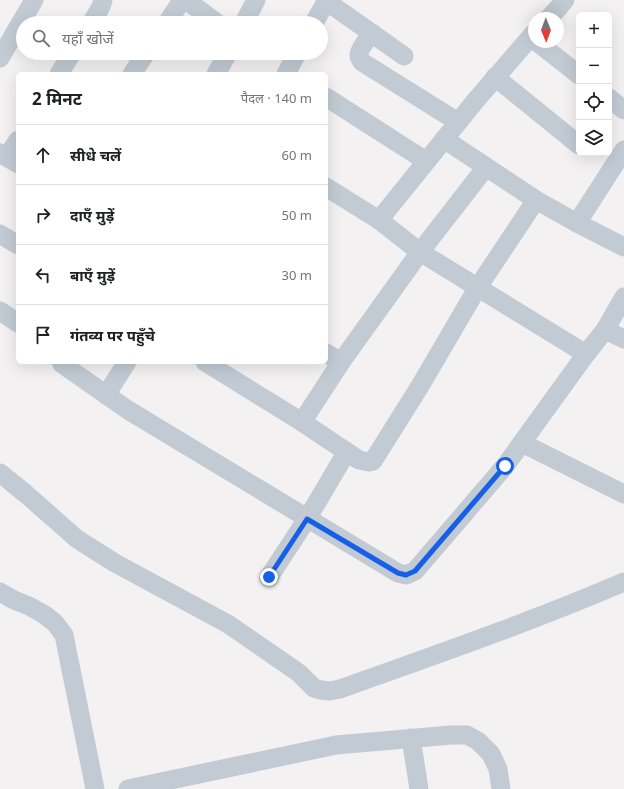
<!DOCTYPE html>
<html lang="hi">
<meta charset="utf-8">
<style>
:root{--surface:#fff;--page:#f2f2f2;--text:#202124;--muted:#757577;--line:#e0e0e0}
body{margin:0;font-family:"Noto Sans","Noto Sans Devanagari",sans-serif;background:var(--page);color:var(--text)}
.controls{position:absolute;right:12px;top:12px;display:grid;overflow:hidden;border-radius:6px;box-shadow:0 4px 16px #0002}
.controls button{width:36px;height:36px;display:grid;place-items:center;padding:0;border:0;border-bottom:1px solid var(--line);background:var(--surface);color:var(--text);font:20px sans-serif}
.compass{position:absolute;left:528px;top:12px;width:36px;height:36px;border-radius:50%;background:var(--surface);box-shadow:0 4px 16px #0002;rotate:179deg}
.stop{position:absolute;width:12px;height:12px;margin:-9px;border:3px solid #165fe9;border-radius:50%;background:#fff}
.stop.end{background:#165fe9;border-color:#fff;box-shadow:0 1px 4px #0008}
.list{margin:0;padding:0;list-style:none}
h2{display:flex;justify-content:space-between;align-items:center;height:52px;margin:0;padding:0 16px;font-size:17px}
h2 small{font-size:13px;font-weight:400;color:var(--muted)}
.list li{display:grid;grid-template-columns:26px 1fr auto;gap:12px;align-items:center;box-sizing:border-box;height:60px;padding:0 16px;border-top:1px solid var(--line)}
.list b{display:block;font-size:15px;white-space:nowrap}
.list em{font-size:13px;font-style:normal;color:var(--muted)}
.icon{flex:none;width:22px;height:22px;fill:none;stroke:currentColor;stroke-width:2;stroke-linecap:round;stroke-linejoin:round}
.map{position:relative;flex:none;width:624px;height:789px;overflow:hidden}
.search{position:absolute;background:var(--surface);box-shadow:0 4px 16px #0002;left:16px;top:16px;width:312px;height:44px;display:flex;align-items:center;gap:10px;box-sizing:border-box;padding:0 14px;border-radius:22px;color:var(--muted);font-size:15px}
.panel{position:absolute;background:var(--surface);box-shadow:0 4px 16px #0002;left:16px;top:72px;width:312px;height:292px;border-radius:6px}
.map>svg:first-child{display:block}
</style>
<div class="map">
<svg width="624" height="789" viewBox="0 0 624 789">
<rect width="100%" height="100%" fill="#f3f1f1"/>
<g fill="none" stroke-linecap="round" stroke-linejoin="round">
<g stroke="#c2cad3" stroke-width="19">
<polyline points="186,0 217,23"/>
<polyline points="326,1 404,56"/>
<polyline points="549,18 560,6 565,0"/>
<path d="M91 23C95 16 102 8 103 0"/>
<polyline points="167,23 182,0"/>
<polyline points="244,23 256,0"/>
<polyline points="314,23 327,0"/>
<path d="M372 33C368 38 359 49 359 55 359 58 360 59 362 62L458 122"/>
<polyline points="537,42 579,75"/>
<polyline points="0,58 34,0"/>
<polyline points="59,74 72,53"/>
<polyline points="132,74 146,53"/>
<polyline points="216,74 228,53"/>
<polyline points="286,74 297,53"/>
<polyline points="495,77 579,145"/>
<polyline points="326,97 426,161"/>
<polyline points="609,98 624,110"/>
<polyline points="444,139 536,200 577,223 624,247"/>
<polyline points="0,153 18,164"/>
<polyline points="7,157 18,140"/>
<polyline points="326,187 379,220 420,252 586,354"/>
<polyline points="379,220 476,100 534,33"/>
<polyline points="577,223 624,150"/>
<polyline points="0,234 18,245"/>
<polyline points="0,311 18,323"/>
<polyline points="605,330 624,339"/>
<polyline points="326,353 341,362"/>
<polyline points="61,362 62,364 128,410 398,573 406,575 415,571 505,466 586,354 605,330 624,297"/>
<polyline points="205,362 302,422 359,460 369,462 373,461 420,386 478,287 536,200"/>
<polyline points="106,395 127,362"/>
<polyline points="302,422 341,362 420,252 486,167"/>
<polyline points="522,443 624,494"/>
<path d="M0 473 26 494 77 539 115 563 228 624 299 673 314 688 321 690 330 691 340 689C435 655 531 622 624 582"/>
<polyline points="269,577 307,519 346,453"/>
<polyline points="0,592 14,600 29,606 45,615 55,623 64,635 95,789"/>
<polyline points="411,738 419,789"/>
<polyline points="128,789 336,745 451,735 467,735 478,741 491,754 498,769 501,789"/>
</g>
</g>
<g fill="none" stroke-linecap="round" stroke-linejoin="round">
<polyline stroke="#165fe9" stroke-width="5" points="269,577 307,519 398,573 406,575 415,571 505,466"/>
</g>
</svg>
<div class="controls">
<button>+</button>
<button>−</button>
<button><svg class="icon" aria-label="locate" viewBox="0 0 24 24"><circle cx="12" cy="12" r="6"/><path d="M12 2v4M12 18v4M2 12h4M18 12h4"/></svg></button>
<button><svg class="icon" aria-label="layers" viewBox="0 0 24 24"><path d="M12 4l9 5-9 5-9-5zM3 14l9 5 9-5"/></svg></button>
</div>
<svg class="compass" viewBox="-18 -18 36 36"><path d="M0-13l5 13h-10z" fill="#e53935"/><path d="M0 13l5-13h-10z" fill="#757577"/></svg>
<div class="stop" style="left:505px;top:466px"></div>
<div class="stop end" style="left:269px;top:577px"></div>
<div class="search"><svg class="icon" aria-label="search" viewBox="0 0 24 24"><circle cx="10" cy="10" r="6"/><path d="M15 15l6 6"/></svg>यहाँ खोजें</div>
<section class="panel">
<h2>2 मिनट<small>पैदल · 140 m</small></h2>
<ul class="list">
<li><svg class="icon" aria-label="ahead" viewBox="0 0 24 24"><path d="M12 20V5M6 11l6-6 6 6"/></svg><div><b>सीधे चलें</b></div><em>60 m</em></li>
<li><svg class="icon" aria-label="right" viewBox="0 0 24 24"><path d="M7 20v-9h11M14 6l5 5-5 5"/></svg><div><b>दाएँ मुड़ें</b></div><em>50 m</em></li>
<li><svg class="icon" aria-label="left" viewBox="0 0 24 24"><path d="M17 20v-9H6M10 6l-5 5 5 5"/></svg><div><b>बाएँ मुड़ें</b></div><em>30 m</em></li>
<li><svg class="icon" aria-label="arrive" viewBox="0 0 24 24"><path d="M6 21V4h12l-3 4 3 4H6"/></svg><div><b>गंतव्य पर पहुँचे</b></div></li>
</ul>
</section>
</div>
